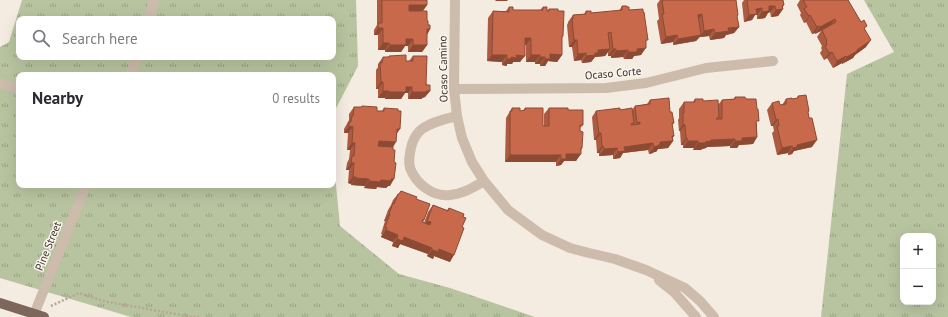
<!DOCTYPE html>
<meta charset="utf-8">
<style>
:root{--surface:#fff;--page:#f7f7f7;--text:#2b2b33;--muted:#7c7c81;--line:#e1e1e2}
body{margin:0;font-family:"PT Sans",sans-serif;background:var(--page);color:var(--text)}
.controls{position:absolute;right:12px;bottom:12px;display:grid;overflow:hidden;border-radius:8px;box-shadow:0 4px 16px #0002}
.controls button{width:36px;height:36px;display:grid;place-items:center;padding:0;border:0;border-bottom:1px solid var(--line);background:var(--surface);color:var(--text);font:20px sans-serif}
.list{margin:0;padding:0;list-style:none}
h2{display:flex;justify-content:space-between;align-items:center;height:52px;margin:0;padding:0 16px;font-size:17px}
h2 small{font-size:13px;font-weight:400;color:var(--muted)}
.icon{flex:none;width:22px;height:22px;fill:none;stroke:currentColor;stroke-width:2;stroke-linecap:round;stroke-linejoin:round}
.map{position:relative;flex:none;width:948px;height:317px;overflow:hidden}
.search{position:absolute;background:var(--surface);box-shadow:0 4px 16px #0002;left:16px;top:16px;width:320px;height:44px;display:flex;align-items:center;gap:10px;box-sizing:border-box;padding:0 14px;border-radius:8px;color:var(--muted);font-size:15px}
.panel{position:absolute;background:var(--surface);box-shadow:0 4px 16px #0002;left:16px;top:72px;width:320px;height:116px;border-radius:8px}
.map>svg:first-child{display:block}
</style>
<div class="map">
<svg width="948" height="317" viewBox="0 0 948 317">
<defs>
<pattern id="grass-tufts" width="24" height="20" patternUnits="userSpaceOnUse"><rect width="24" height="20" fill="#b8c4a0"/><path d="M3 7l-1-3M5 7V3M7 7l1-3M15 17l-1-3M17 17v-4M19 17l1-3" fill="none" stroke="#97a083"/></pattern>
</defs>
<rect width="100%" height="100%" fill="#f4ebe1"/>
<g fill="url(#grass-tufts)" fill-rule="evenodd">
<path d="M22 0H356L358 66 333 114V75H19V185H333V154L340 226 399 274 450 288 535 317H131L0 278V47L9 42ZM19 19H333V57H19Z"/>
<path d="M864 0H948V317H821L847 74 894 52ZM903 236H933V302H903Z"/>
</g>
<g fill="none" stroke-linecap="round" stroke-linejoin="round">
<polyline stroke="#b9a596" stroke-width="2.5" stroke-dasharray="2 2" stroke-linecap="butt" points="51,306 79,293 103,301 192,317 199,317"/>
<g stroke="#cdbbac" stroke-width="10">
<polyline points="455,0 454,89 457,116 462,138 472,162 484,181 508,210 542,235 570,248 589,253 615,259 646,270 685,288 700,301 714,317"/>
<polyline points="149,19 154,0"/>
<polyline points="130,75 137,57"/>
<polyline points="0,83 19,89"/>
<polyline points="454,89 606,88 646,83 706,68 773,61"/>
<path d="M457 116C445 119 432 122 422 129 418 132 414 138 412 144 410 151 408 160 410 168 416 184 433 197 450 195 463 194 474 187 484 181"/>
<polyline points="659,280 674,292 696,317"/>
<polyline points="33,317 86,185"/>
</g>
<polyline stroke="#7d675c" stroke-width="10" points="0,303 44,317"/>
</g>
<g fill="#ac5a40">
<polygon points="377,0 427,0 427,5 423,11 430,29 427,35 427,45 422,52 408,52 408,46 405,46 401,52 385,52 385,50 378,50 378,35 374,35 374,30 377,25"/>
<polygon points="660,0 736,0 737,17 739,27 734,33 726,35 724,38 710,40 709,36 700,37 696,41 673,45 673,42 661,44 657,21 659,19 657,4"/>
<polygon points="744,0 783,0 783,9 778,16 771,17 770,12 768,13 765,18 757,19 757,15 755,15 752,20 744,22 742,3"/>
<polygon points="800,0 848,0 865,29 866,47 855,55 853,58 842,64 842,63 833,68 827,58 824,60 820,53 822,50 821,48 822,46 817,37 821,31 815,34 815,33 812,34 806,22 804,23 800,15 801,13 797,5"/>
<polygon points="622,6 627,7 629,10 646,43 641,55 634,56 632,59 624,59 623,57 611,58 611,56 608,56 608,52 605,56 595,57 591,62 582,63 581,60 574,61 572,47 569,47 567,25 568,23 568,22 573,15 584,14 586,11 591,13 619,11"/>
<polygon points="509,7 513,10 540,10 543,7 547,11 549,9 558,11 563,36 562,38 562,55 557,62 548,61 545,66 540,66 540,64 535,64 535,62 526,62 526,45 525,45 520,62 513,62 512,64 507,64 507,66 502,65 502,62 487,61 488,18 493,11 506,11"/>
<polygon points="389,56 406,61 409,61 413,56 430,91 425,97 422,98 422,99 408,99 408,93 405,93 401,99 385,99 385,98 378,98 378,89 376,89 376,70 378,67 378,64 383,57 388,57"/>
<polygon points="798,96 808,113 812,147 794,151 792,154 788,155 788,153 777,155 772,133 774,131 773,126 771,126 767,110 772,103 780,105 782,105 786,99 792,99 797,98"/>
<polygon points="735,97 746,99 757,124 757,137 753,144 739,145 737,148 730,148 730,146 707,147 706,148 702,149 701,150 693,150 694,148 683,148 683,145 681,145 680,131 679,131 678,120 679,118 679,109 684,102 693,102 695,99 718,105 722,100 734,99"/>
<polygon points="650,100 670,112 674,123 672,125 673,141 668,148 658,149 656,152 654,152 653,153 649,154 648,150 623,153 620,158 613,159 613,155 599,156 599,153 597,153 596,140 594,140 592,117 596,111 632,110 635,106 647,104"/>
<polygon points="362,106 377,111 382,111 384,108 397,134 393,147 390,186 388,186 386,188 377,187 376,189 364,188 365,186 351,185 351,184 348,183 349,170 346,170 347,163 349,159 350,150 347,150 348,133 344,133 344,129 349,120 349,114 354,107 361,107"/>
<polygon points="512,108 520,111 523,111 525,108 543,126 544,126 544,114 549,108 568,110 583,125 580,128 582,148 576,161 564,161 561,165 556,166 556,162 505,162 506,118"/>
<polygon points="401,191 416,199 424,220 423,223 424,223 428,212 433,205 447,210 449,208 450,262 434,256 433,259 427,256 428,254 400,244 398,248 392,246 393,242 381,237 382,234 381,234 385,221 384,221 388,210 391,205 393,200 398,194 399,194"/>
</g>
<g fill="#8c4a34">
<polygon points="496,0 508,0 507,1 495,1"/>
<polygon points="409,5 427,5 422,12 404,12"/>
<polygon points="784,5 781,10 783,9 778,16 771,17 776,10"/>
<polygon points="769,6 775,6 770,12 768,13 765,18 757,19 762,12"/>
<polygon points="762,8 757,15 755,15 752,20 744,22 749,15 756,9"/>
<polygon points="702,14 697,21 698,15"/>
<polygon points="810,15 806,22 804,23 809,16"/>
<polygon points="835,19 830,26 815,34 820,27"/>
<polygon points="819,26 815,33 812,34 817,27"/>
<polygon points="739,27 734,33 726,35 724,38 710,40 715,33 728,28"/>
<polygon points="378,28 383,28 378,35 374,35"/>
<polygon points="427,29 430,29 426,36"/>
<polygon points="714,29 709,36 700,37 704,31"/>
<polygon points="677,35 673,42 661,44 666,37"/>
<polygon points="701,35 696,41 673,45 678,39"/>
<polygon points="525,38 531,38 526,45 520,45"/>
<polygon points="406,39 413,39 408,46 405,46 401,52 385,52 390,45"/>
<polygon points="574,40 577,40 572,47 569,47"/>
<polygon points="871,40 866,47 855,55 853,58 842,64 847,57"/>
<polygon points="383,43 389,43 385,50 378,50"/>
<polygon points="413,45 427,45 422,52 408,52"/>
<polygon points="646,48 641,55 634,56 632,59 624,59 628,52 637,49"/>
<polygon points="610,49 605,56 595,57 591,62 582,63 586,56 595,53 598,50"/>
<polygon points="613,49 616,49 611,56 608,56"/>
<polygon points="628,50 623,57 611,58 616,51"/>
<polygon points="832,52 827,58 824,60 829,53"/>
<polygon points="586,53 581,60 574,61 578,54"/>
<polygon points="550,54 562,55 557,62 548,61 545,66 540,66 545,59"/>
<polygon points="492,55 507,55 502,62 487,61"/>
<polygon points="516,55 525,56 520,62 513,62 512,64 507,64 507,66 502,65 507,59"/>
<polygon points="531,55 540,55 535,62 526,62"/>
<polygon points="846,56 842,63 833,68 837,61"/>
<polygon points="540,57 545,57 540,64 535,64"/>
<polygon points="381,82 383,82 378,89 376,89"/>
<polygon points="406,87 412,87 408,93 405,93 401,99 385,99 389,92"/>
<polygon points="383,91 389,91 385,98 378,98"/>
<polygon points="430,91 425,97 422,98 422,99 408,99 412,92"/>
<polygon points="778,119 773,126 771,126 776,120"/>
<polygon points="683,124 685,125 680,131 679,131"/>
<polygon points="349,126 353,127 348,133 344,133"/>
<polygon points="397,129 400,129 395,136"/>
<polygon points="599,133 601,133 596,140 594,140"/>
<polygon points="672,136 674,136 670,141 673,141 668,148 658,149 656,152 654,152 653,153 649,154 654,147 660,142"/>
<polygon points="757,137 753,144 739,145 737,148 730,148 735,141 742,138"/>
<polygon points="686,138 687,138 683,145 681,145"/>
<polygon points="735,139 730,146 707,147 706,148 702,149 701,150 693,150 698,143 711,140"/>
<polygon points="817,140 812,147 794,151 792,154 788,155 793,148 797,145"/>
<polygon points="379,141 396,142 392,149 374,148"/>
<polygon points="688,141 698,141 694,148 683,148"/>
<polygon points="352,143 355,143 350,150 347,150"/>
<polygon points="653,143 648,150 623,153 620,158 613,159 618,152 624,147"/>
<polygon points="602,146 603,146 599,153 597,153"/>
<polygon points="792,146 788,153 777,155 782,148"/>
<polygon points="581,148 582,148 578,154 581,154 576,161 564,161 561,165 556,166 561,159 566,154"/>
<polygon points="617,148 613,155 599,156 604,149"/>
<polygon points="510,155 561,155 556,162 505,162"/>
<polygon points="351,163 354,163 349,170 346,170"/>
<polygon points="353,177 356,177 351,184 348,183"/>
<polygon points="356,178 369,179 365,186 351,185"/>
<polygon points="391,179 394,179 390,186 388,186 386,188 377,187 376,189 364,188 369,181 381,180"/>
<polygon points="389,214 390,214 385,221 384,221"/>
<polygon points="427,221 431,222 426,229 423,228"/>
<polygon points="386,230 398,235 393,242 381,237"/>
<polygon points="404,237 432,248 428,254 400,244 398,248 392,246 397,239"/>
<polygon points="439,249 454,255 450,262 434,256 433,259 427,256 432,250"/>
</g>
<g fill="#c8694b" stroke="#8c4a34">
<polygon points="382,0 427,0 427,5 409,5 409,11 427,11 427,20 428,21 428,25 430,25 430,29 427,29 427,45 413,45 413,39 406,39 406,45 390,45 389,43 383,43 383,28 378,28 378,23 382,23"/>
<polygon points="662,0 736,0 738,15 737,16 739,27 728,28 729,31 715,33 714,29 704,31 702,14 698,15 701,35 678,39 677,35 666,37 662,14 664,14"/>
<polygon points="747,0 783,0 784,5 782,6 783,9 776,10 775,6 769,6 769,11 762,12 762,8 756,9 757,14 749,15"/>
<polygon points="803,0 848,0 861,22 864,20 867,26 864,28 871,40 857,50 857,51 847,57 846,56 837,61 832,52 829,53 825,46 827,45 826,42 827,41 822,30 836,22 835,19 820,27 819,26 817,27 810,15 809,16 804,9 807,7"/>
<polygon points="622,6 627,6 627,7 629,7 629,10 643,9 643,12 644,12 648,40 646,40 646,48 637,49 637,52 628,52 628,50 616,51 616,49 613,49 611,32 608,33 610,49 598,50 598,53 595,53 595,55 586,56 586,53 578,54 577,40 574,40 572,19 573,19 573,15 586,14 586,11 591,11 591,13 622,10"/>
<polygon points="509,7 513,7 513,10 543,10 543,7 547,7 547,11 549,11 549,9 558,9 558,11 564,11 563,36 562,36 562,55 550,54 550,59 545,59 545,57 540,57 540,55 531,55 531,38 525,38 525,56 516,55 517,58 511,57 511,59 507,59 507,55 492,55 493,11 509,12"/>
<polygon points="406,55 406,61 413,61 413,56 427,56 426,85 430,85 430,91 426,91 426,92 412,92 412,87 406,87 406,92 389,92 389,91 383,91 383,82 381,82 380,63 382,63 383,57 389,57 389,56"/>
<polygon points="806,95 809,111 808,112 809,118 812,118 817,140 797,145 797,147 793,148 792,146 782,148 777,126 779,126 778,119 776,120 772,103 779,101 780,105 786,104 786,99 792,98 792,99 798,98 798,96"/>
<polygon points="735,97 745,97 746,99 756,99 757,109 758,109 759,121 756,121 757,137 742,138 742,141 735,141 735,139 711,140 711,141 705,142 706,143 698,143 698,141 688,141 687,138 686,138 685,125 683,124 683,113 684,113 684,102 695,102 695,99 703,99 703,101 718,100 719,117 717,118 716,119 722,119 722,100 735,99"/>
<polygon points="669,98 670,112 672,112 674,123 672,123 674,136 672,136 673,141 660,142 660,145 658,145 658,146 654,147 653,143 624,147 625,151 618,152 617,148 604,149 603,146 602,146 601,133 599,133 596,111 620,108 620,110 632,108 634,123 631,124 631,125 640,124 640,122 637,123 635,106 650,104 650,100"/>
<polygon points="362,106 377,107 377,111 384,111 384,108 398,109 398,111 401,111 400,129 397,129 396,142 379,141 378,146 393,147 393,150 395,150 394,162 396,163 394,179 391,179 391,181 381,180 380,182 369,181 369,179 356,178 356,177 353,177 354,163 351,163 352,156 354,156 355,143 352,143 353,127 349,126 349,122 351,122 352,116 353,116 354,107 361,107"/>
<polygon points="512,108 520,108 520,111 525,110 525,108 543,108 543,126 549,126 549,108 568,108 568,110 583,110 583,125 580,125 580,131 583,132 582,148 581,148 581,154 566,154 566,159 561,159 561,155 510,155 510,111 512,111"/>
<polygon points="401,191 417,197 416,199 430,204 424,220 423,219 422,222 427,224 430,225 431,222 427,221 433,205 448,211 449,208 464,214 463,217 466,218 462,227 464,228 454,255 439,249 438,252 436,251 432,250 432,248 404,237 403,241 397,239 398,235 386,230 387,228 385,227 390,214 389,214 393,203 394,204 398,194 399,194"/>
</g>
<g text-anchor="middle" stroke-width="3" stroke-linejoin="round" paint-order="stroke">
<g font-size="11" fill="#3b302b" stroke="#fbf5ee">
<text transform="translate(443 69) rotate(-91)" y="4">Ocaso Camino</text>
<text transform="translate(613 73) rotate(-5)" y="4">Ocaso Corte</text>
<text transform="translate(48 246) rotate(-68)" y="4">Pine Street</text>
</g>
</g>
</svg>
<div class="controls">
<button>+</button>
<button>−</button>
</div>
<div class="search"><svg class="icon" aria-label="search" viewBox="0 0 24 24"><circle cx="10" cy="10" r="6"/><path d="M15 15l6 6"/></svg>Search here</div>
<section class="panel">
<h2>Nearby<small>0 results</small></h2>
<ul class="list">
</ul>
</section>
</div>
